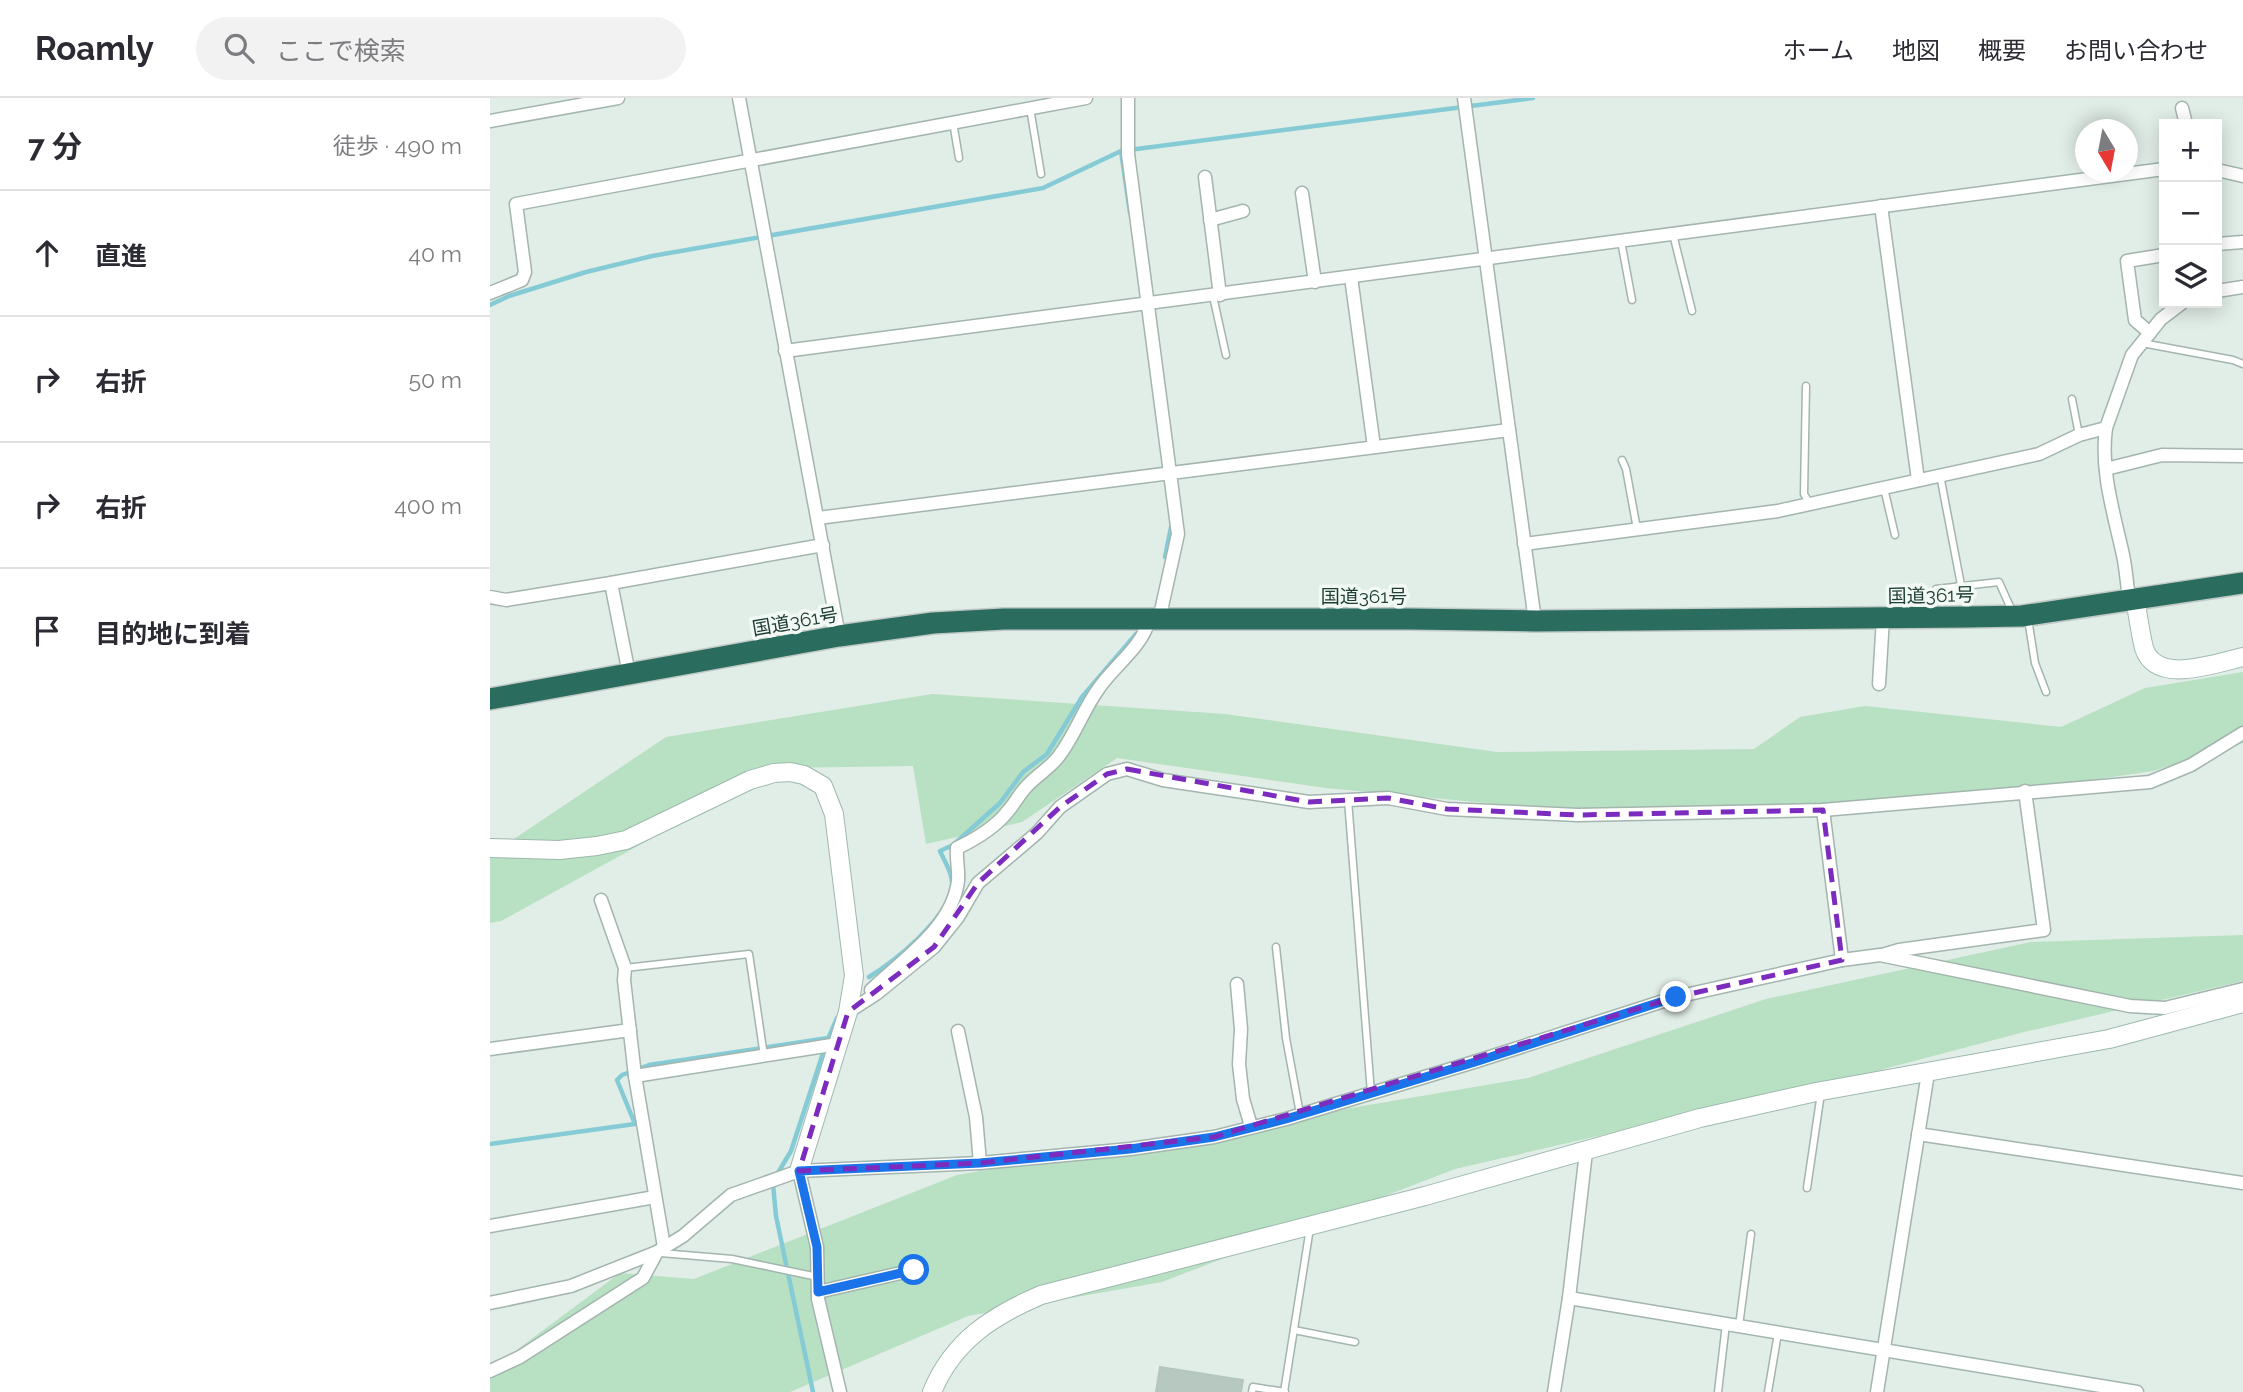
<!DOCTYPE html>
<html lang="ja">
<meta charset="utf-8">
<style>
:root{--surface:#fff;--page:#f2f2f3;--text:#2b2b33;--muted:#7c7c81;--line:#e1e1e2}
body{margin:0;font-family:Raleway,"Noto Sans JP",sans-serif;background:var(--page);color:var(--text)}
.controls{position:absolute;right:21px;top:21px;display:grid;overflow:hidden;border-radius:0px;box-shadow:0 4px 18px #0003}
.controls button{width:63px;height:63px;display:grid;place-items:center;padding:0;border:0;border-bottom:2px solid var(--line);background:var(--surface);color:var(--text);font:35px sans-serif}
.compass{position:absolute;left:1585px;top:21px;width:63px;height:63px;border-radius:50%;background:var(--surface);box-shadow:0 4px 18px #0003;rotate:170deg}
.stop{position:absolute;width:21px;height:21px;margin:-16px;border:5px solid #1a73e8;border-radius:50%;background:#fff}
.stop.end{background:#1a73e8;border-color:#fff;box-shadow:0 2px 7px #0008}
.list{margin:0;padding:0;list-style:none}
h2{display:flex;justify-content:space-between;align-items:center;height:91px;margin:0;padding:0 28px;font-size:30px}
h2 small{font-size:23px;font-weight:400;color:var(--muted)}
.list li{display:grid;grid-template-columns:46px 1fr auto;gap:21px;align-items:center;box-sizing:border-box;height:126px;padding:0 28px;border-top:2px solid var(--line)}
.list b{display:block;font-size:26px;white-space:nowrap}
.list em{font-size:23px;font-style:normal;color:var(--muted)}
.icon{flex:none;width:38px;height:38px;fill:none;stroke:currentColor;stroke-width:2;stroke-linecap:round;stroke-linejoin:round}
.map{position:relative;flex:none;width:1753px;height:1294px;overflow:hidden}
header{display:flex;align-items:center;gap:42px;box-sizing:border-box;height:98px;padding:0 35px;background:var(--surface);border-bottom:2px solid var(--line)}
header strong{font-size:33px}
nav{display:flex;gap:38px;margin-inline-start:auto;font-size:24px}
.search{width:490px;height:63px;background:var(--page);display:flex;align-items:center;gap:18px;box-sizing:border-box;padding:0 24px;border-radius:38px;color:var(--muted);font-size:26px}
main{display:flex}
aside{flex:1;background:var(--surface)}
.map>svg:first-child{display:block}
</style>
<header>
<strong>Roamly</strong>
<div class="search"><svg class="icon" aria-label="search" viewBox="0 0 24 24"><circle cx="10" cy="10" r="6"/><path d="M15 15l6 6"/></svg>ここで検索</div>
<nav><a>ホーム</a><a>地図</a><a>概要</a><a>お問い合わせ</a></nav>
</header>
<main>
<aside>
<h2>7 分<small>徒歩 · 490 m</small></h2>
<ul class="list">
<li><svg class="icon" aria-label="ahead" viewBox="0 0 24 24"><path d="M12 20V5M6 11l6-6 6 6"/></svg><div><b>直進</b></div><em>40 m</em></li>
<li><svg class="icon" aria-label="right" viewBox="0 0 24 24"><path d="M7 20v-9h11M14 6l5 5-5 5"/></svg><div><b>右折</b></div><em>50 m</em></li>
<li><svg class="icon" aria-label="right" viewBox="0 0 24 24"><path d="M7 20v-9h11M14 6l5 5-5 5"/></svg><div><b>右折</b></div><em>400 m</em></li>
<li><svg class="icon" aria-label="arrive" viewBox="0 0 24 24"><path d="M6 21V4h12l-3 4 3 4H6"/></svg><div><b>目的地に到着</b></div></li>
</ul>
</aside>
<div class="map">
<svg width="1753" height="1294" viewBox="0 0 1753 1294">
<rect width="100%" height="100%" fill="#e1ede7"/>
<g fill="#b8e0c2">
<polygon points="1753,574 1753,645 1663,673 1479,700 1307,715 1179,722 836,690 627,660 532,724 436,746 423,668 290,670 11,823 0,825 0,757 176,639 442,596 735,616 1007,654 1264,651 1310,619 1375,608 1571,629 1655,590"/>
<polygon points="1753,837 1753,883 1534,934 1356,981 965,1071 672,1184 478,1218 300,1294 0,1294 0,1272 130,1175 204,1181 467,1077 1038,980 1276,901 1541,844"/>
</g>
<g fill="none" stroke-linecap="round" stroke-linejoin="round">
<g stroke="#85cbd6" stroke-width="4.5">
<polyline points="631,53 640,115"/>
<polyline points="0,207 19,198 96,174 162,158 553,90 631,53 1043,0"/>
<polyline points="675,459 681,429"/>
<path d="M379 879C406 862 455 823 462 790 464 778 455 764 450 753L463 747 510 705 533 674 557 656 592 599 646 536"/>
<polyline points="338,941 347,920"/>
<polyline points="0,1046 145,1026 127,982 132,977 159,967 338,940"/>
<polyline points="286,1078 301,1053 335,949"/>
<polyline points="283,1086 286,1118 323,1294"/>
</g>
</g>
<polygon fill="#b6c8c0" stroke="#b3c7be" stroke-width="2" points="670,1269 753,1282 751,1294 666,1294"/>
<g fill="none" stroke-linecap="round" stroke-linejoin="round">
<g stroke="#a3b5ae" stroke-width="9">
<g id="lane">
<polyline points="540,10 551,76"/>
<polyline points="463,24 469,60"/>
<polyline points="1183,136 1202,213"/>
<polyline points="1131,143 1142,202"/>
<polyline points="723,198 736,257"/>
<polyline points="1652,245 1743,262 1753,266"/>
<polyline points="1316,288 1314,396 1320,406"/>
<polyline points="1582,301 1589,337"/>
<polyline points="1132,362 1136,371 1147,431"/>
<polyline points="1450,377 1471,487"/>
<polyline points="1394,390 1405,437"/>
<polyline points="1446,491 1509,484 1522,513"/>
<polyline points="1538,521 1545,565 1556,594"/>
<polyline points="858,702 881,995"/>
<polyline points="786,849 796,940 810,1016"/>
<polyline points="135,870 259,856 274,958"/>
<polyline points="1317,1090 1331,995"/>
<polyline points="171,1155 242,1161 328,1179"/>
<polyline points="1249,1228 1261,1136"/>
<polyline points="804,1232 865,1244"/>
<polyline points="762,1294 763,1289 795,1294"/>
<polyline points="794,1294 820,1130"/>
<polyline points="1228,1294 1236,1226"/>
<polyline points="1278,1294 1288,1235"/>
</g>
</g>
<g stroke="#a3b5ae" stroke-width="15">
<g id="street">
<polyline points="249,0 349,538"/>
<polyline points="638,0 638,56 688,436 669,522"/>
<polyline points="974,0 1045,523"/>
<polyline points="1692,10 1696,26"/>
<polyline points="0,23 128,0"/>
<polyline points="1727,72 1753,78"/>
<polyline points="715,79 730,197"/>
<polyline points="812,95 825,184"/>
<polyline points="1391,108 1428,382"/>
<polyline points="720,122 753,113"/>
<polyline points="1727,146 1753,144"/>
<polyline points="861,179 884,349"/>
<polyline points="1727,193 1753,189"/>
<polyline points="0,195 32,182 35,174 26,106 596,0"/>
<polyline points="1660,235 1645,222 1637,163 1674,157"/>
<polyline points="295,253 1674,71"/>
<path d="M1616 330C1610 372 1624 416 1633 457 1636 471 1637 486 1639 501"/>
<polyline points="1616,371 1672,357 1753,358"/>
<polyline points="328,420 1019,332"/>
<polyline points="1034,446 1288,413 1549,356 1589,337 1616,330 1642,257 1671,221 1692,205"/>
<polyline points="0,499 16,502 121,485"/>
<polyline points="139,576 121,485 333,447"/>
<polyline points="1389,586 1393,520"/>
<polyline points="1333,712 1352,862"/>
<polyline points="111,802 135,870 134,882 145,978 174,1149"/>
<polyline points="1392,857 1409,852 1554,832 1535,693"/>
<polyline points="747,886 751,931 749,966 753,1001 761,1028"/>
<path d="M381 892C413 861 462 830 468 783 469 772 466 761 467 750 486 741 505 730 518 713 525 705 530 695 537 688 547 677 560 670 569 658 585 637 593 612 609 590 625 567 652 549 659 522"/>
<polyline points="358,914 386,896 444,849 468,819 488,785 547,735 570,709 617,676 637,671 673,682 819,704 898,700 957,711 1088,717 1333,712 1660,684 1701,667 1753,635"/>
<polyline points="468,933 486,1019 490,1065"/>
<polyline points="0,951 140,932"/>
<polyline points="145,978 348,946"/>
<polyline points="1428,1036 1753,1085"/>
<polyline points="309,1073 327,1149 328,1201 350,1294"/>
<polyline points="0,1128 165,1099"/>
<polyline points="328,1194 424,1172"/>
<polyline points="1079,1200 1647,1294"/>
<polyline points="0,1205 81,1188 167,1154 193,1138 241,1097 309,1073 490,1065 640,1051 724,1039 796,1021 984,964 1186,899 1352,862 1390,857 1640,908 1675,910 1753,891"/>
<polyline points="0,1273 30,1259 153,1180 167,1154"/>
<polyline points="1064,1294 1079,1200 1096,1054"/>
<polyline points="1387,1294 1438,975"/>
</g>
</g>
<g stroke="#9eb9af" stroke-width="20">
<g id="secondary">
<path d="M1645 501C1648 517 1650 534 1654 550 1666 588 1725 565 1753 559"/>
<polyline points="0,750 69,752 107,748 136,742 260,682 284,675 300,674 314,677 333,688 344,716 364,878 358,914 309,1073"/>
<path d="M442 1294C463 1243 502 1218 551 1197L935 1098 1210 1020 1326 994 1619 941 1753 905"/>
</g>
</g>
<g stroke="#c1c9c7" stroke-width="24">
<polyline id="highway" points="0,601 349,538 443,525 514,521 921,521 1045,523 1477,519 1532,518 1753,485"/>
</g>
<use href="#lane" stroke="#fff" stroke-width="6"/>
<use href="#street" stroke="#fff" stroke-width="12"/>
<use href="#secondary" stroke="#fff" stroke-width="18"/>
<use href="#highway" stroke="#2a6d5e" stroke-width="21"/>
</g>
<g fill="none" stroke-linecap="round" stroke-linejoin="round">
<polyline stroke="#1a73e8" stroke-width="9" points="424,1172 328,1194 327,1149 309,1073 490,1065 640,1051 724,1039 796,1021 985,964 1186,899"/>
</g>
<path fill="none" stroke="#7b2cbf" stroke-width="5" stroke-dasharray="14 9" stroke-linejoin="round" d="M637 671 819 704 898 700 957 711 1088 717 1333 712 1352 862 1186 899 724 1039 490 1065 309 1073 358 914 444 849 488 785 570 709 617 676Z"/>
<g text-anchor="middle" stroke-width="7" stroke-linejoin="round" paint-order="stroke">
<g font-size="19" fill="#203f36" stroke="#f2f9f5">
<text transform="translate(1441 497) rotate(-1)" y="7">国道361号</text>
<text x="874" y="505">国道361号</text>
<text transform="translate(305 523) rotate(-10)" y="7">国道361号</text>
</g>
</g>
</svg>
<div class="controls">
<button>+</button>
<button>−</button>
<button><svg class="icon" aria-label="layers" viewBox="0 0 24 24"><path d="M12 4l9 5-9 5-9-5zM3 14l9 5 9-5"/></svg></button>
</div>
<svg class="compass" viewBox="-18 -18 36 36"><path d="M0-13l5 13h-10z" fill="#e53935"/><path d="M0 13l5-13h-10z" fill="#7c7c81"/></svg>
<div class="stop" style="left:424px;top:1172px"></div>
<div class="stop end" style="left:1186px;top:899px"></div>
</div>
</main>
